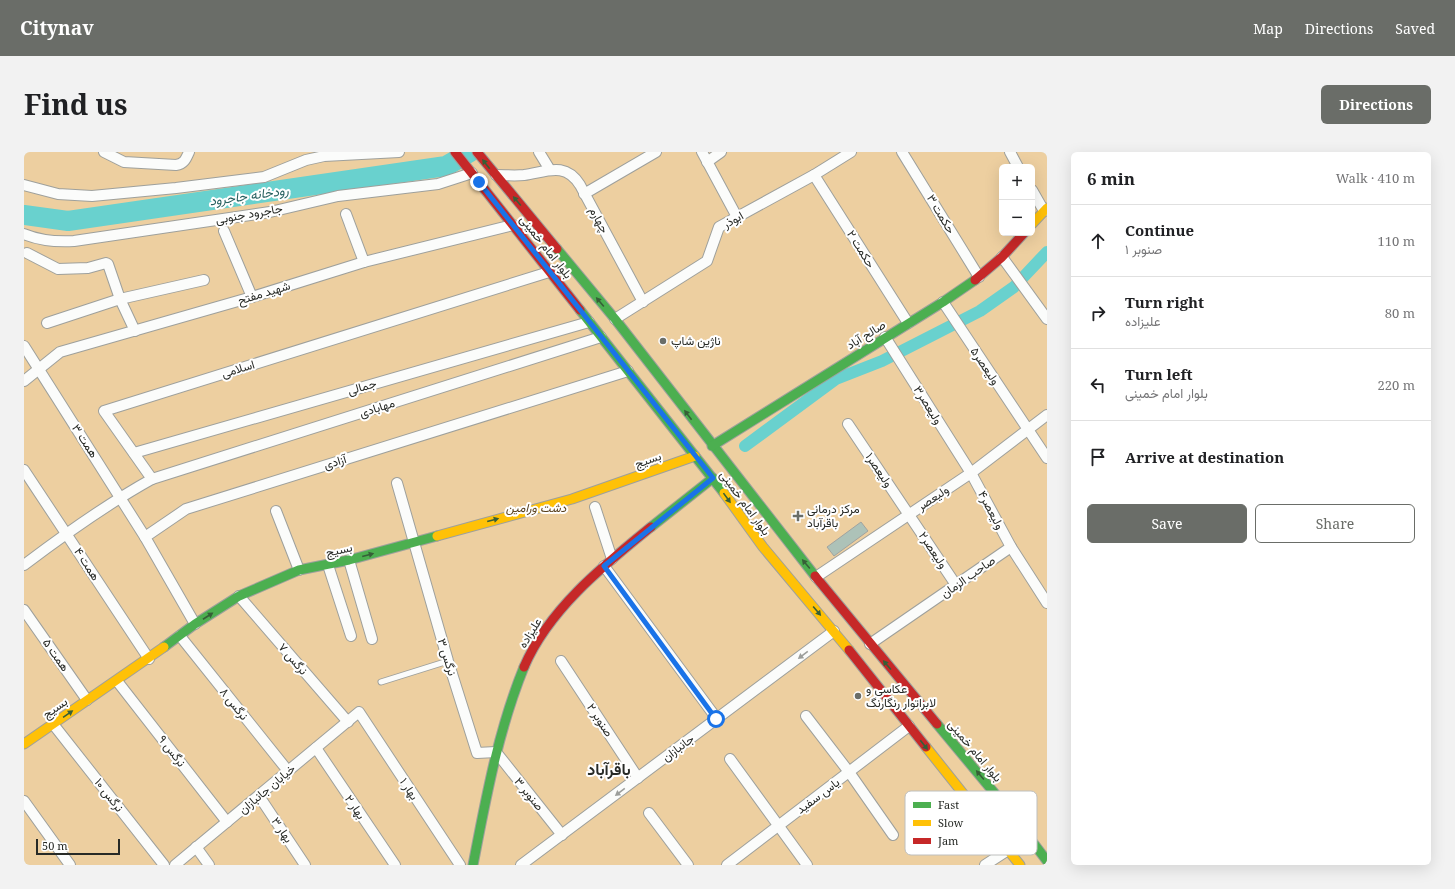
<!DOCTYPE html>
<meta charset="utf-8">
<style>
:root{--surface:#fff;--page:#f2f2f2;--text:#202124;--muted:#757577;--line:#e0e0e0;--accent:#6a6d68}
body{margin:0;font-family:"Noto Serif",Vazirmatn,serif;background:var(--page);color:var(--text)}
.controls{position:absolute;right:12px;top:12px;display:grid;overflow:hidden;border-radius:6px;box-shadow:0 4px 16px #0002}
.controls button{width:36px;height:36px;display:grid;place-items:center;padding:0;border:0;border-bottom:1px solid var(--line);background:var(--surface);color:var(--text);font:20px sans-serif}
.scale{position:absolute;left:12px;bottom:10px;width:84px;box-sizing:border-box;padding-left:4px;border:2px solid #272a26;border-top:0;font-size:11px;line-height:14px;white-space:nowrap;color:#272a26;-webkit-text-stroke:3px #fff;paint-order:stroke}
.stop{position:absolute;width:12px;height:12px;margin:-9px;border:3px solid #1a73e8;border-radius:50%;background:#fff}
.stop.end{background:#1a73e8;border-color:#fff;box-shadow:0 1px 4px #0008}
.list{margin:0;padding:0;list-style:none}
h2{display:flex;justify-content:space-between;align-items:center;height:52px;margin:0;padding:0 16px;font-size:17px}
h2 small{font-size:13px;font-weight:400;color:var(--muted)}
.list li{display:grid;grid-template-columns:26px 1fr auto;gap:12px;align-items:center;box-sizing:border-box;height:72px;padding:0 16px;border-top:1px solid var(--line)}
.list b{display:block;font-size:15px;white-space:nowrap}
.list p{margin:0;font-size:13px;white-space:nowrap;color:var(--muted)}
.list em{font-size:13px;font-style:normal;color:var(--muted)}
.actions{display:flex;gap:8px;padding:12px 16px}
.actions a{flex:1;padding:9px 0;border:1px solid var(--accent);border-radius:6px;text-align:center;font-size:14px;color:var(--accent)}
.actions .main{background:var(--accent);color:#fff}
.icon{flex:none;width:22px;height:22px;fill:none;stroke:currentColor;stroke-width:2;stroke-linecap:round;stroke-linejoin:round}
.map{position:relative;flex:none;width:1023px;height:713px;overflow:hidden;border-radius:6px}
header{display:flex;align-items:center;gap:24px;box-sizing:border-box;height:56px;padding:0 20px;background:var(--accent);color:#fff}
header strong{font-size:19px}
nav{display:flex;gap:22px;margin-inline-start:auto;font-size:14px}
.intro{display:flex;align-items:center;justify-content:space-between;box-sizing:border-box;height:96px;padding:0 24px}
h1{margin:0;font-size:28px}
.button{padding:10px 18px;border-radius:6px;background:var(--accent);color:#fff;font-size:14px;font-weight:700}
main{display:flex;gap:24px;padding:0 24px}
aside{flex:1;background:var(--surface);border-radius:6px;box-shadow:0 4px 16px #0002}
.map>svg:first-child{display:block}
</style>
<header>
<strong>Citynav</strong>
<nav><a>Map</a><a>Directions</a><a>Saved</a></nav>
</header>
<div class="intro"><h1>Find us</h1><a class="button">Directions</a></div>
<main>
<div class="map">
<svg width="1023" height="713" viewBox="0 0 1023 713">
<rect width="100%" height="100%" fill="#e6e9e4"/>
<path fill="#edcfa0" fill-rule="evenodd" d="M0 0H1023V713H0ZM978 15H1008V81H978Z"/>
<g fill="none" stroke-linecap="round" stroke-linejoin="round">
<polyline stroke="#69d1ce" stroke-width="12" points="721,294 812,227 858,209 956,159 990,135 1023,100"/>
<polyline stroke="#69d1ce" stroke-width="20" points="0,63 44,69 422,14 446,0"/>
</g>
<polygon fill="#adc2b8" stroke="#a0a3a0" points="837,370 844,379 810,404 803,395"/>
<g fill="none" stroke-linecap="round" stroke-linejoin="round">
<g stroke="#9ea09c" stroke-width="7">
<polyline id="lane" points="357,530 424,509"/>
</g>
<g stroke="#9ea09c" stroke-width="12">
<g id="street">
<path d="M80 0 100 10 152 13C160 12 162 7 165 0"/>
<polyline points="515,0 526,18"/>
<polyline points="678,0 713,65"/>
<polyline points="878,0 955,125"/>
<polyline points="986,0 994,15"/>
<polyline points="683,10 697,0"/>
<path d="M472 23C481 23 491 24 500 23 522 20 541 9 556 33L619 150"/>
<polyline points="790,23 884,171"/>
<polyline points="0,33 34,42 68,44 152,36 240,25 282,8 300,4 375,0"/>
<polyline points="1008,38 1020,59"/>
<polyline points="560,42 632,0"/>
<polyline points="322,62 340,110"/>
<polyline points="200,79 228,145"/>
<path d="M0 82C17 89 32 90 50 89L246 60 314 44 414 32 448 21"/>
<polyline points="3,101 34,117 64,116 82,111 84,112 96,147 111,179"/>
<polyline points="978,105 1023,167"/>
<polyline points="919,150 1023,306"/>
<polyline points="591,167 683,109 695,75 790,23 827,0"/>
<polyline points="23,171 96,147 180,128"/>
<polyline points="861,185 947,321 987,395 1023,451"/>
<polyline points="0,194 121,385"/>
<polyline points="0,229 36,200 228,145 340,110 489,73"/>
<polyline points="824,272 932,433"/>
<polyline points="110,301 565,170"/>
<polyline points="0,318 125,507"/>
<polyline points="128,327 577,185"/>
<polyline points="373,331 424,509 453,601 472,600 538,683"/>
<polyline points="571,355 588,407"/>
<polyline points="252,359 275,418"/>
<polyline points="325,408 348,487"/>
<path d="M0 413C41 382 83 352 128 327L80 259 525 120"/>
<polyline points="304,413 327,484"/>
<polyline points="580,414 693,567"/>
<polyline points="792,425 947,321 1023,263"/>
<polyline points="215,444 324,570"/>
<polyline points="0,458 63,548"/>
<polyline points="171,472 121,385 162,357 604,219"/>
<polyline points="156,484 264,619"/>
<polyline points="846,492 987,395"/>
<polyline points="537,509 614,626"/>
<polyline points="93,529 203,670"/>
<polyline points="782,564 825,620 869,683"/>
<polyline points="29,572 140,713"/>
<polyline points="292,596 371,713"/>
<polyline points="706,607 783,713"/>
<polyline points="235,644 281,713"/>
<polyline points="0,649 46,713"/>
<polyline points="625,661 664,713"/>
<polyline points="172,695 185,713"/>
<polyline points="151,713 335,560 436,713"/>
<polyline points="497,713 810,479"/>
<polyline points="703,713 885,574"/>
<polyline points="961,713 984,698"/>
</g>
</g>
<g stroke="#9ea09c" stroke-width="11">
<g id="fast">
<polyline points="533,97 591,167 791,424"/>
<polyline points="556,158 700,341"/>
<polyline points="688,294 919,150 951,128"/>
<polyline points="627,375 689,326"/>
<polyline points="140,495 171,472 215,444 275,418 325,408 413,384"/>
<polyline points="913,572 982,655 1023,709"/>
<path d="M449 713C462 646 474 579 500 515"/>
</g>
</g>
<g stroke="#9ea09c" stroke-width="11">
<g id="slow">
<polyline points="1008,72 1023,56"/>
<polyline points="700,341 739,395 825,498"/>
<polyline points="413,384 548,347 671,304"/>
<polyline points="0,592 140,495"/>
<polyline points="902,595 996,713"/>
</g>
</g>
<g stroke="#9ea09c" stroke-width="11">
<g id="jam">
<polyline points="431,0 556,158"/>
<polyline points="453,0 533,97"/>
<polyline points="951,128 978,105 1000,81"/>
<polyline points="791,424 913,572"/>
<polyline points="825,498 902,595"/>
<path d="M500 515C525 457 579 414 627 375"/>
</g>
</g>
<use href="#lane" stroke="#fbfcfb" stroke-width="5"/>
<use href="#street" stroke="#fbfcfb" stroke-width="10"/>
<use href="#fast" stroke="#4caf50" stroke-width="9"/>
<use href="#slow" stroke="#ffc107" stroke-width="9"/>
<use href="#jam" stroke="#c62828" stroke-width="9"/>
</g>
<defs><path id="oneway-solid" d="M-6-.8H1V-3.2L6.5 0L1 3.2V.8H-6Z"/></defs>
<g fill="#365f37">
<use href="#oneway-solid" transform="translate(462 12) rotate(-128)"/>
<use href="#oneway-solid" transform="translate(493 49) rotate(-130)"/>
<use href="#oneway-solid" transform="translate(576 150) rotate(-130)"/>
<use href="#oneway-solid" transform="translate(664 263) rotate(-127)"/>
<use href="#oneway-solid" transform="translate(703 346) rotate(54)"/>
<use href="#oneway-solid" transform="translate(469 368) rotate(-15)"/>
<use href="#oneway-solid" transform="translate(344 403) rotate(-15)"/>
<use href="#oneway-solid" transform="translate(782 412) rotate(-130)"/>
<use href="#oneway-solid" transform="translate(793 459) rotate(50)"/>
<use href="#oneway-solid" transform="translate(184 464) rotate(-33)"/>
<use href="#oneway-solid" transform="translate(863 513) rotate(-130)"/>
<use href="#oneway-solid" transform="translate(44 562) rotate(-35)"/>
<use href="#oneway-solid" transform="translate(900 593) rotate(52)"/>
<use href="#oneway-solid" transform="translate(956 623) rotate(-130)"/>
</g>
<g fill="#9c9e9b">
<use href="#oneway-solid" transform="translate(779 503) rotate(143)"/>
<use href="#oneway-solid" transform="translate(596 640) rotate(143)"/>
</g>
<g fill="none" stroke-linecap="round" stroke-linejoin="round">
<polyline stroke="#1a73e8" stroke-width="5" points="455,30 689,326 580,414 692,567"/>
</g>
<g fill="#6a6d68" stroke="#fff" stroke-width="1.5">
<circle cx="639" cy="189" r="4"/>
<path d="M772 358h4v4h4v4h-4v4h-4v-4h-4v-4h4z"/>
<circle cx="834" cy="544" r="4"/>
</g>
<g text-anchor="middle" stroke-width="4" stroke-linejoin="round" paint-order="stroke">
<g font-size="12" fill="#272a26" stroke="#fff">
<text transform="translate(225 62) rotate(-10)" y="4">جاجرود جنوبی</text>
<text transform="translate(917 62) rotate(59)" y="4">حکمت ۳</text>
<text transform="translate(575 68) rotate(62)" y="4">چهارم</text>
<text transform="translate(709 68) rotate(-30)" y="4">ابوذر</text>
<text transform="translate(522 95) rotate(52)" y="4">بلوار امام خمینی</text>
<text transform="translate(837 97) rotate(58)" y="4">حکمت ۲</text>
<text transform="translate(240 141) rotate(-17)" y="4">شهید مفتح</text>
<text transform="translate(842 183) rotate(-32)" y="4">صالح آباد</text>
<text transform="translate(961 214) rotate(56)" y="4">ولیعصر۵</text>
<text transform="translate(214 217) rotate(-17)" y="4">اسلامی</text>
<text transform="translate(338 235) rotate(-16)" y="4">جمالی</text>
<text transform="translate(904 253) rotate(58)" y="4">ولیعصر۳</text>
<text transform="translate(353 256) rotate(-18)" y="4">مهابادی</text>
<text transform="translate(61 289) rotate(57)" y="4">همت ۳</text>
<text transform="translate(624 308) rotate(-19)" y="4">بسیج</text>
<text transform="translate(311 310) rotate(-17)" y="4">آزادی</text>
<text transform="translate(855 318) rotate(56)" y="4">ولیعصر۱</text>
<text transform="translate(909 346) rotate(-34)" y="4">ولیعصر</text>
<text transform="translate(721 351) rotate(54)" y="4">بلوار امام خمینی</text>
<text transform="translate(967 358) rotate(62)" y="4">ولیعصر۴</text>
<text transform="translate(315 398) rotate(-12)" y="4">بسیج</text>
<text transform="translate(909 398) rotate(56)" y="4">ولیعصر۲</text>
<text transform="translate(63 412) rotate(57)" y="4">همت ۴</text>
<text transform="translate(944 425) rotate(-35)" y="4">صاحب الزمان</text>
<text transform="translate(506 481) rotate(-58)" y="4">علیزاده</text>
<text transform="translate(32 503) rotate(55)" y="4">همت ۵</text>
<text transform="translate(423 505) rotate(73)" y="4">نرگس ۳</text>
<text transform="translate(269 507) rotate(49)" y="4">نرگس ۷</text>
<text transform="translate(210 552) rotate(51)" y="4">نرگس ۸</text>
<text transform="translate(31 556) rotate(-35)" y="4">بسیج</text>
<text transform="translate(576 568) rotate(57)" y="4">صنوبر ۲</text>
<text transform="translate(654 596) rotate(-37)" y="4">جانبازان</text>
<text transform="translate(148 599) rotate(52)" y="4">نرگس ۹</text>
<text transform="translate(951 599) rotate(50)" y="4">بلوار امام خمینی</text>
<text transform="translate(243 637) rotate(-40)" y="4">خیابان جانبازان</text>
<text transform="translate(385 637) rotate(56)" y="4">بهار ۱</text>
<text transform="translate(505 642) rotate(51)" y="4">صنوبر ۳</text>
<text transform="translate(85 643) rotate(52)" y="4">نرگس ۱۰</text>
<text transform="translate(794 644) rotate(-37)" y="4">یاس سفید</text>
<text transform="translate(331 655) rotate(56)" y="4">بهار ۲</text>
<text transform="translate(258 678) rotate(56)" y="4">بهار ۳</text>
</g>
<g font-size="12" fill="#272a26" stroke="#fff" text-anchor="start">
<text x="647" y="193">ناژین شاپ</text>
<text x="783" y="361">مرکز درمانی<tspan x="783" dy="14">باقرآباد</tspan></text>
<text x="842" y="541">عکاسی و<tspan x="842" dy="14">لابراتوار رنگارنگ</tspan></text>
</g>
<g font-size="12" font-style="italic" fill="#59411e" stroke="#fff">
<text x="512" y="360">دشت ورامین</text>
</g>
<g font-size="13" font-style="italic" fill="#27605f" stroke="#fff">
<text transform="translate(225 43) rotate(-8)" y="5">رودخانه جاجرود</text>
</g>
<g font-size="16" font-weight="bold" fill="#272a26" stroke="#fff">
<text x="585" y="623">باقرآباد</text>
</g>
</g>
<rect x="881" y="639" width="132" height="64" rx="6" fill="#fff" stroke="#bebfbe" stroke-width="1"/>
<rect x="889" y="650" width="18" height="6" fill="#4caf50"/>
<rect x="889" y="668" width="18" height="6" fill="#ffc107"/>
<rect x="889" y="686" width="18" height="6" fill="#c62828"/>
<g font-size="11" fill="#272a26">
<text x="914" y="657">Fast</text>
<text x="914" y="675">Slow</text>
<text x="914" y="693">Jam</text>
</g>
</svg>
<div class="controls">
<button>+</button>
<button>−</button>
</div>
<div class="scale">50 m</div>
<div class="stop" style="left:692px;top:567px"></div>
<div class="stop end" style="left:455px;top:30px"></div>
</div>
<aside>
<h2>6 min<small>Walk · 410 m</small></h2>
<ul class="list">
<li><svg class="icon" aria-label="ahead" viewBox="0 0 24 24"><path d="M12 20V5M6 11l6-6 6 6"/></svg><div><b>Continue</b><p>صنوبر ۱</p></div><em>110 m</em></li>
<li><svg class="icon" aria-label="right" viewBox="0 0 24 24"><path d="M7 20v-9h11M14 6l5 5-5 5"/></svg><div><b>Turn right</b><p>علیزاده</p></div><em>80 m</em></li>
<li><svg class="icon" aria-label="left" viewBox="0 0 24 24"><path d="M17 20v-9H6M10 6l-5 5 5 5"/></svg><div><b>Turn left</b><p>بلوار امام خمینی</p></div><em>220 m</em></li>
<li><svg class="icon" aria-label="arrive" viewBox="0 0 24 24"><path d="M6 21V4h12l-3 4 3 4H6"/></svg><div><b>Arrive at destination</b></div></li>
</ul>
<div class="actions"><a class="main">Save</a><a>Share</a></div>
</aside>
</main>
